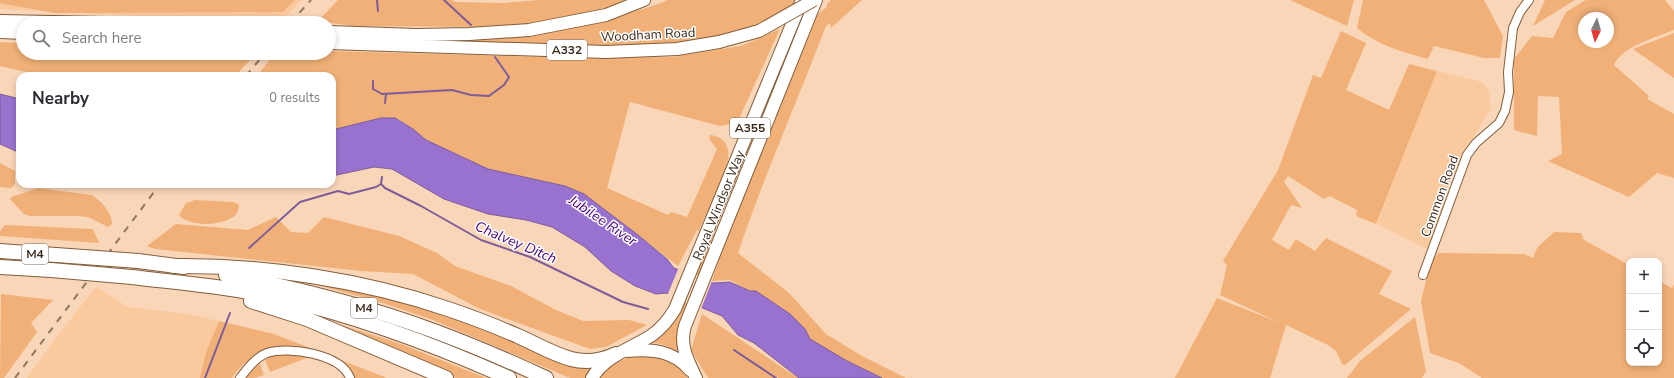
<!DOCTYPE html>
<meta charset="utf-8">
<style>
:root{--surface:#fff;--page:#f7f7f7;--text:#2b2b33;--muted:#7c7c81;--line:#e1e1e2}
body{margin:0;font-family:"Nunito Sans",sans-serif;background:var(--page);color:var(--text)}
.controls{position:absolute;right:12px;bottom:12px;display:grid;overflow:hidden;border-radius:8px;box-shadow:0 2px 6px #0003}
.controls button{width:36px;height:36px;display:grid;place-items:center;padding:0;border:0;border-bottom:1px solid var(--line);background:var(--surface);color:var(--text);font:20px sans-serif}
.compass{position:absolute;left:1578px;top:12px;width:36px;height:36px;border-radius:50%;background:var(--surface);box-shadow:0 2px 6px #0003;rotate:185deg}
.list{margin:0;padding:0;list-style:none}
h2{display:flex;justify-content:space-between;align-items:center;height:52px;margin:0;padding:0 16px;font-size:17px}
h2 small{font-size:13px;font-weight:400;color:var(--muted)}
.icon{flex:none;width:22px;height:22px;fill:none;stroke:currentColor;stroke-width:2;stroke-linecap:round;stroke-linejoin:round}
.map{position:relative;flex:none;width:1674px;height:378px;overflow:hidden}
.search{position:absolute;background:var(--surface);box-shadow:0 2px 6px #0003;left:16px;top:16px;width:320px;height:44px;display:flex;align-items:center;gap:10px;box-sizing:border-box;padding:0 14px;border-radius:22px;color:var(--muted);font-size:15px}
.panel{position:absolute;background:var(--surface);box-shadow:0 2px 6px #0003;left:16px;top:72px;width:320px;height:116px;border-radius:12px}
.map>svg:first-child{display:block}
</style>
<div class="map">
<svg width="1674" height="378" viewBox="0 0 1674 378">
<rect width="100%" height="100%" fill="#fad6b8"/>
<g fill="#fbc99e">
<polygon points="0,0 301,0 281,23 0,9"/>
<polygon points="1437,71 1482,82 1489,91 1491,108 1466,150 1442,199 1441,217 1429,250 1377,224"/>
<polygon points="96,287 128,307 187,314 219,321 206,352 200,378 27,378 54,340"/>
</g>
<g fill="#f0b077" fill-rule="evenodd">
<polygon points="0,0 295,0 283,12 54,13 0,3"/>
<polygon points="338,0 452,0 455,2 503,3 539,0 628,0 588,14 505,27 353,26 318,21"/>
<path d="M668 0H797L794 8 733 37 632 49 329 37C431 40 535 46 633 12 645 8 657 5 668 0Z"/>
<path d="M831 0H862L831 28 830 23 826 26C797 102 764 176 738 253L789 293 826 334 862 356 906 378H882L847 361 809 339 805 329 757 291H750L730 280 712 281 730 225 815 16 827 7V4Z"/>
<polygon points="1290,0 1354,0 1347,26"/>
<path d="M1363 0H1484L1503 36 1500 58H1484L1434 46 1428 59C1402 52 1377 45 1357 28Z"/>
<polygon points="1545,0 1575,0 1533,26"/>
<path d="M1586 0H1665L1674 11V30C1657 37 1621 47 1614 65L1649 96 1647 99 1674 114V178L1657 173 1629 197 1548 161 1562 154 1559 97 1538 96 1537 136 1514 130V59L1532 36 1553 38 1566 12ZM1584 18H1608V42H1584Z"/>
<path d="M780 29 739 119 731 124 720 126 630 102 607 188 668 215 671 212 687 217 717 149 709 139 710 135C754 140 706 210 699 231L697 230 678 266 638 235 565 186 488 169 426 140 413 129 395 118 332 130V76H257L275 53H329V51L582 58 673 57 741 46Z"/>
<polygon points="1341,31 1366,43 1346,90 1389,110 1409,64 1437,71 1376,224 1356,216 1357,210 1330,196 1324,199 1288,176 1284,182 1302,208 1291,205 1272,240 1289,250 1296,239 1315,251 1326,238 1392,271 1379,294 1411,309 1345,365 1342,364 1336,351 1328,345 1286,325 1270,378 1175,378 1217,298 1280,323 1220,295 1227,265 1223,261 1278,170 1313,75 1321,78"/>
<polygon points="1674,33 1674,78 1633,49"/>
<polygon points="0,42 23,43 23,53 257,53 235,76 44,76 0,66"/>
<polygon points="0,163 15,171 15,184 11,188 0,187"/>
<path d="M38 188 92 195C101 201 112 212 112 224L108 227 88 217 78 216H30L24 214 10 199 13 196 18 195Z"/>
<path d="M195 200 233 202 238 204 239 206C238 210 237 215 233 217 221 226 189 227 179 215L186 203Z"/>
<polygon points="276,217 291,232 308,233 324,217 399,236 437,253 455,266 511,286 556,310 583,321 629,320 647,325 606,347 590,349 480,309 413,274 361,271 155,249 147,246 176,224 248,230"/>
<polygon points="5,225 93,229 99,243 0,236 0,231"/>
<polygon points="712,232 716,235 678,327 677,335 680,353 661,344 647,342 656,336"/>
<polygon points="1554,232 1581,233 1584,240 1629,265 1629,363 1659,363 1659,281 1672,288 1674,284 1674,378 1482,378 1459,363 1430,353 1421,301 1430,265 1438,253 1524,254 1533,258 1537,248"/>
<polygon points="307,282 334,284 463,318 565,365 591,369 585,378 570,378 433,320 386,304"/>
<polygon points="1,294 53,300 31,323 37,332 4,378 0,378"/>
<polygon points="702,314 798,378 708,378 691,350"/>
<polygon points="1415,317 1426,371 1422,378 1347,378 1360,361"/>
<path d="M219 321 274 334 387 378H353L348 367C336 361 307 346 294 346 268 345 246 357 232 378H200L206 352Z"/>
<polygon points="329,321 401,344 486,378 456,378"/>
<polygon points="290,353 309,357 270,372 265,360 276,354"/>
<path d="M632 356C658 355 671 356 688 378H598L611 365Z"/>
<polygon points="259,362 264,375 255,378 243,378"/>
</g>
<g fill="#9972cf" stroke="#7d5d99">
<polygon points="0,94 20,99 20,153 0,144"/>
<polygon points="381,118 395,118 413,129 426,140 488,169 565,186 584,194 638,235 667,259 674,268 713,283 730,282 750,291 756,291 790,314 805,329 810,339 847,361 882,378 799,378 754,343 738,335 722,316 666,293 656,294 635,286 611,271 585,247 552,227 526,220 488,214 444,199 392,169 374,167 332,176 332,130"/>
</g>
<polygon fill="#fad6b8" points="679,267 712,281 701,309 667,296"/>
<g fill="none" stroke-linecap="round" stroke-linejoin="round">
<g stroke="#7d5d99" stroke-width="2">
<polyline points="377,0 378,11"/>
<polyline points="444,0 471,25"/>
<polyline points="373,81 373,89 382,94 452,90 471,95 489,96 504,85 509,77 495,57"/>
<polyline points="385,103 386,94"/>
<polyline points="381,184 385,188 421,206 481,240 530,257 623,302 648,309"/>
<polyline points="381,184 382,177"/>
<polyline points="249,248 300,202 338,191 349,194 376,187 381,184"/>
<polyline points="734,350 776,378"/>
<polyline points="205,378 230,313"/>
</g>
<g stroke="#835d3a" stroke-width="10">
<g id="minor">
<polyline points="1423,275 1467,155 1476,143 1499,123 1505,111 1509,92 1508,72 1513,28 1520,12 1529,0"/>
<path d="M240 378C247 369 256 357 267 353 289 346 341 354 350 378"/>
</g>
</g>
<g stroke="#835d3a" stroke-width="14">
<g id="primary">
<polyline points="0,21 103,23"/>
<polyline points="0,32 23,33"/>
<polyline points="329,32 416,35 469,34 529,30 606,15 644,0"/>
<polyline points="329,43 606,52 677,49 719,42"/>
<path d="M627 351C651 349 673 350 690 370"/>
<path d="M592 378C606 355 631 349 652 335 662 328 669 319 675 309L802 0"/>
<path d="M696 378C688 361 679 345 685 326L816 0"/>
</g>
</g>
<g stroke="#835d3a" stroke-width="16">
<g id="motorway">
<polyline points="0,251 70,256"/>
<polyline points="138,261 184,267"/>
<path d="M174 266C264 265 363 280 448 309 472 317 495 326 518 336 536 344 553 354 571 359 586 363 601 361 616 354"/>
<polyline points="0,267 51,270"/>
<path d="M226 275C297 288 366 306 434 331 472 345 509 361 546 378"/>
<path d="M132 277C181 283 231 287 279 298 360 317 433 344 509 378"/>
<polyline points="251,301 307,319 446,378"/>
</g>
</g>
<use href="#minor" stroke="#fff" stroke-width="8"/>
<use href="#primary" stroke="#fff" stroke-width="12"/>
<use href="#motorway" stroke="#fff" stroke-width="14"/>
<g stroke="#8f7660" stroke-width="2" stroke-dasharray="7 7" stroke-linecap="butt">
<polyline points="290,23 311,0"/>
<polyline points="246,76 265,53"/>
<polyline points="15,378 160,184"/>
</g>
<g stroke="#835d3a" stroke-width="14" stroke-linecap="butt">
<polyline id="primary-bridge" points="719,42 759,31 814,0"/>
</g>
<g stroke="#835d3a" stroke-width="16" stroke-linecap="butt">
<g id="motorway-bridge">
<polyline points="70,256 138,261"/>
<polyline points="51,270 132,277"/>
</g>
</g>
<use href="#primary-bridge" stroke="#fff" stroke-width="12"/>
<use href="#motorway-bridge" stroke="#fff" stroke-width="14"/>
</g>
<g text-anchor="middle" stroke-width="3" stroke-linejoin="round" paint-order="stroke">
<g fill="#fefffe" stroke="#766b60" stroke-width="1">
<rect x="547" y="40" width="40" height="20" rx="3"/>
<rect x="730" y="118" width="40" height="20" rx="3"/>
<rect x="22" y="244" width="26" height="20" rx="3"/>
<rect x="351" y="298" width="26" height="20" rx="3"/>
</g>
<g font-size="12" font-weight="bold" fill="#3c2b1c">
<text x="567" y="54">A332</text>
<text x="750" y="132">A355</text>
<text x="35" y="258">M4</text>
<text x="364" y="312">M4</text>
</g>
<g font-size="13" fill="#3c2b1c" stroke="#fefffe">
<text transform="translate(648 34) rotate(-3)" y="5">Woodham Road</text>
<text transform="translate(1439 196) rotate(-70)" y="5">Common Road</text>
<text transform="translate(718 205) rotate(-68)" y="5">Royal Windsor Way</text>
</g>
<g font-size="14" font-style="italic" fill="#48047c" stroke="#fefffe">
<text transform="translate(603 220) rotate(34)" y="5">Jubilee River</text>
<text transform="translate(516 242) rotate(23)" y="5">Chalvey Ditch</text>
</g>
</g>
</svg>
<div class="controls">
<button>+</button>
<button>−</button>
<button><svg class="icon" aria-label="locate" viewBox="0 0 24 24"><circle cx="12" cy="12" r="6"/><path d="M12 2v4M12 18v4M2 12h4M18 12h4"/></svg></button>
</div>
<svg class="compass" viewBox="-18 -18 36 36"><path d="M0-13l5 13h-10z" fill="#e53935"/><path d="M0 13l5-13h-10z" fill="#7c7c81"/></svg>
<div class="search"><svg class="icon" aria-label="search" viewBox="0 0 24 24"><circle cx="10" cy="10" r="6"/><path d="M15 15l6 6"/></svg>Search here</div>
<section class="panel">
<h2>Nearby<small>0 results</small></h2>
<ul class="list">
</ul>
</section>
</div>
